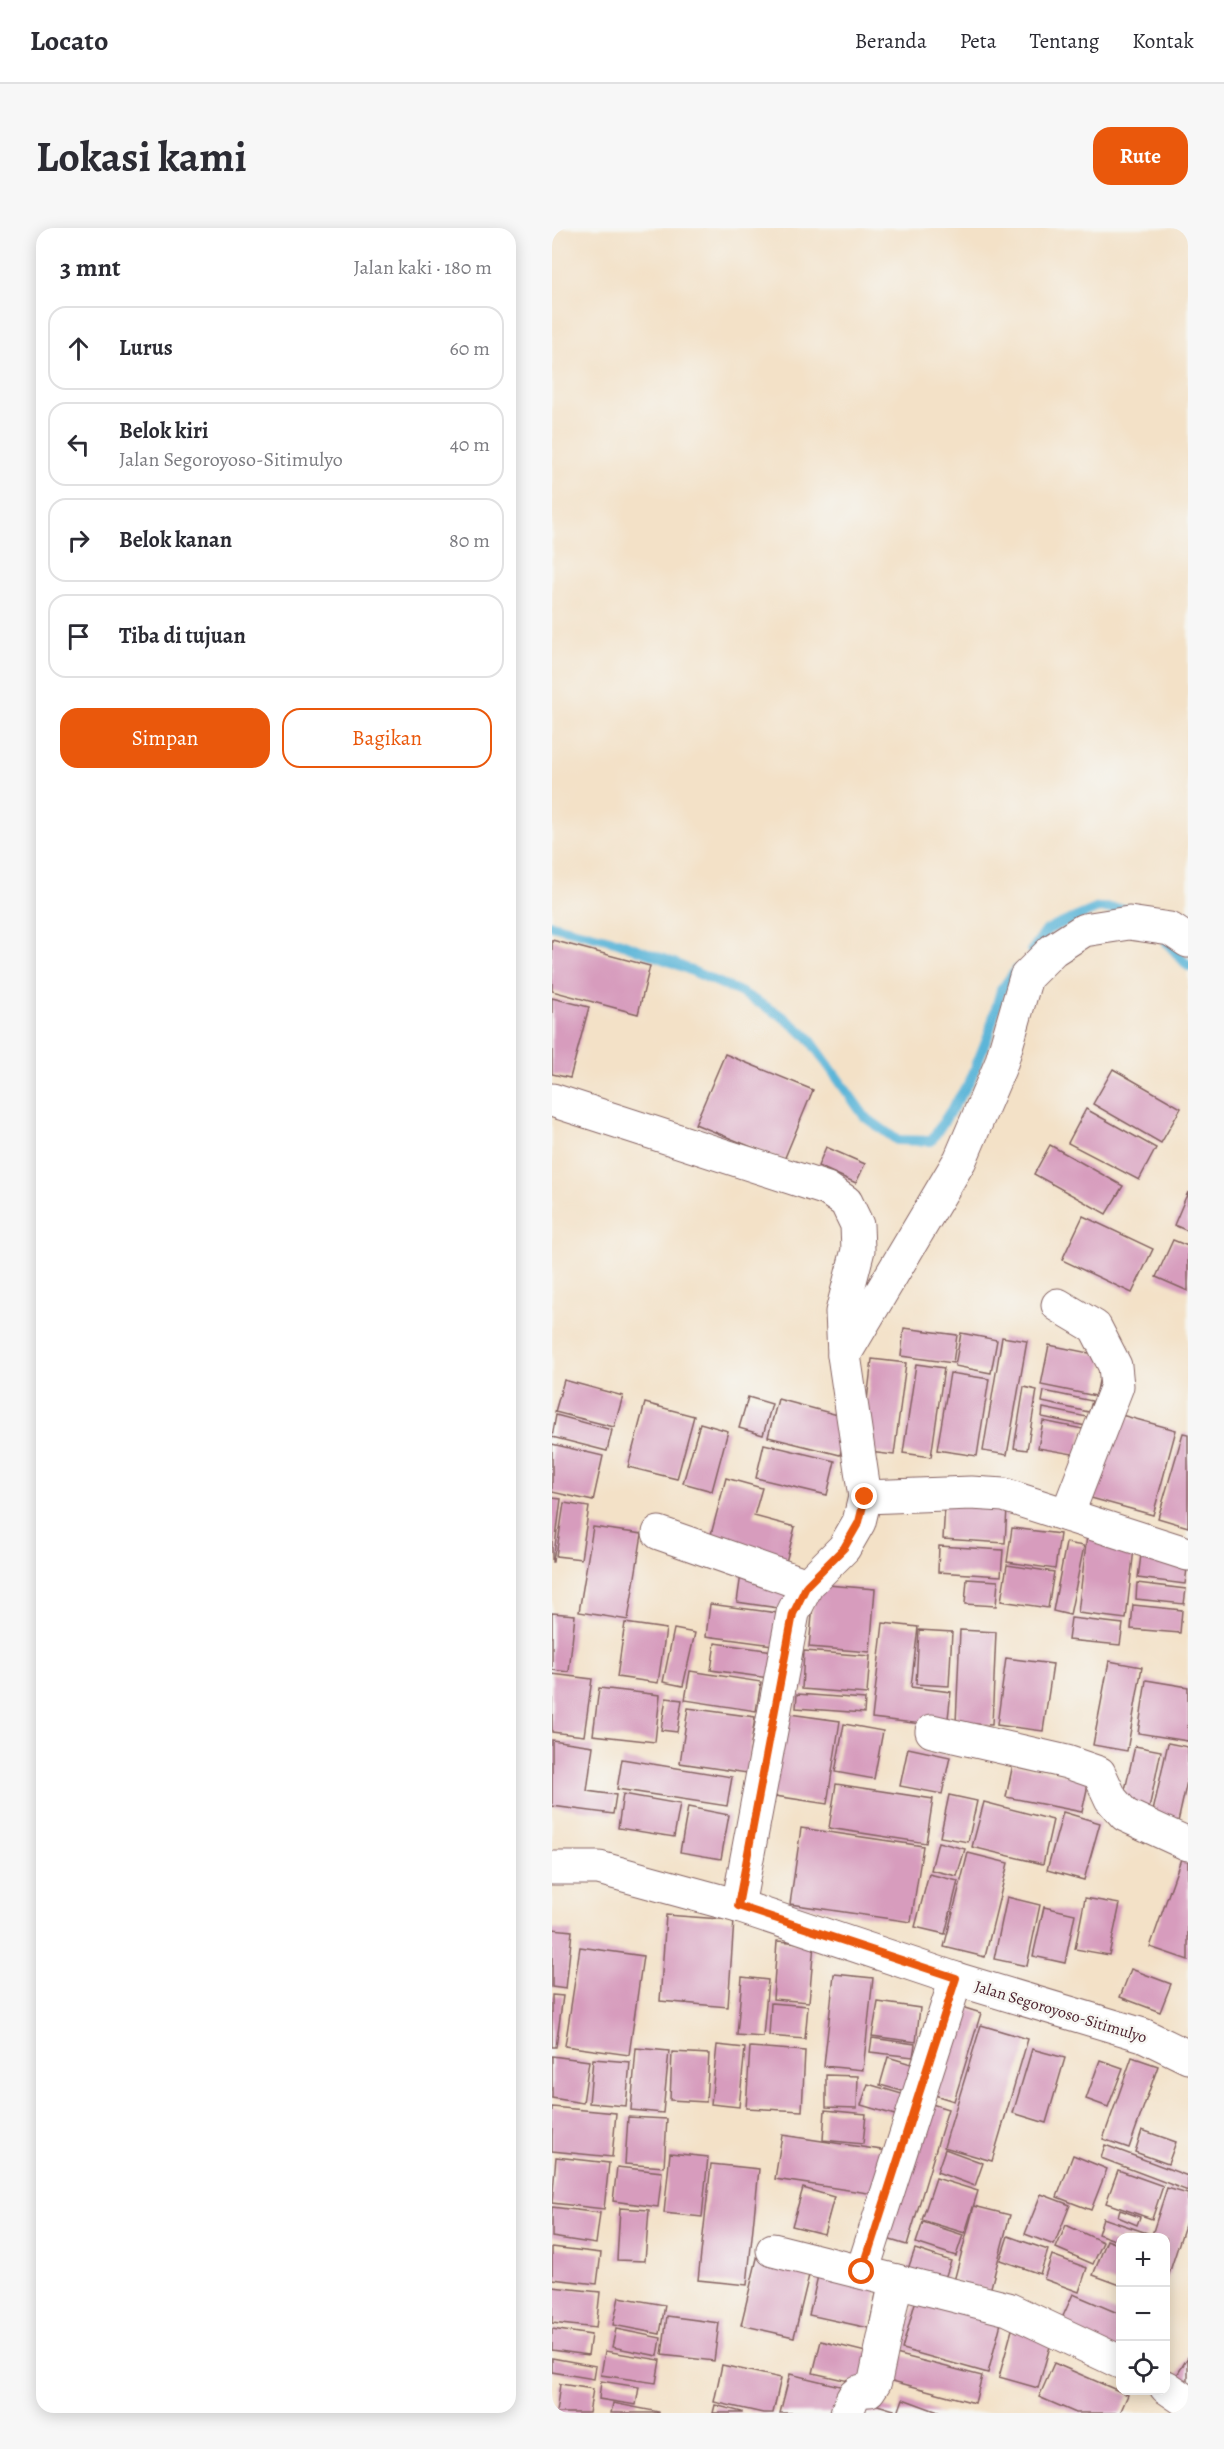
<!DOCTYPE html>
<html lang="id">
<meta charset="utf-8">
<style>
:root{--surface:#fff;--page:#f7f7f7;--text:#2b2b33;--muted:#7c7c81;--line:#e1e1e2;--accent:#ea580c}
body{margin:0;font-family:Alegreya,serif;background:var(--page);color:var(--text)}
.controls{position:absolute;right:18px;bottom:18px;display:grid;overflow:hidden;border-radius:12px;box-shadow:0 3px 15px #0003}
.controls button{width:54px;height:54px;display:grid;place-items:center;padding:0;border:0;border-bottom:2px solid var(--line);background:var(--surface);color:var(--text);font:30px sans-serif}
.stop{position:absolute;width:18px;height:18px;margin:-14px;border:4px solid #ea580c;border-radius:50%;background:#fff}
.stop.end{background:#ea580c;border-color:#fff;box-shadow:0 2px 6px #0008}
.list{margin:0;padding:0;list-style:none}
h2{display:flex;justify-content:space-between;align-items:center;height:78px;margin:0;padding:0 24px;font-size:26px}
h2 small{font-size:20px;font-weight:400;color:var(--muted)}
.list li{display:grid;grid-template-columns:39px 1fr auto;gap:18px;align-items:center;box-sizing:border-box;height:84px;margin:0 12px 12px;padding:0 12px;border:2px solid var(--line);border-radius:18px}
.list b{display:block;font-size:22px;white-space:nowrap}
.list p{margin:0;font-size:20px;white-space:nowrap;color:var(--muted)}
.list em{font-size:20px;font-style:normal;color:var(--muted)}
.actions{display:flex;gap:12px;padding:18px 24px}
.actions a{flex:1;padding:14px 0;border:2px solid var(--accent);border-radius:18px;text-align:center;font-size:21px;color:var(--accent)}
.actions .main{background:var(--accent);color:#fff}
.icon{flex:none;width:33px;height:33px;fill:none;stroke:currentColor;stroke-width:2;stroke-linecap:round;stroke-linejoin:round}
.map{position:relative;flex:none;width:636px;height:2185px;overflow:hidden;border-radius:18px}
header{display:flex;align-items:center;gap:36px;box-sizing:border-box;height:84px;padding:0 30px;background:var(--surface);border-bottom:2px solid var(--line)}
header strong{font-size:28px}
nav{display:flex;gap:33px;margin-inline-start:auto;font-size:21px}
.intro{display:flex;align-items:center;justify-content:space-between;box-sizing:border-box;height:144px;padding:0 36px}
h1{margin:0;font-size:42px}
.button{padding:15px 27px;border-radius:18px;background:var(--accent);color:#fff;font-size:21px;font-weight:700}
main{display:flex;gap:36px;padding:0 36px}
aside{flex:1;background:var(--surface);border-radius:18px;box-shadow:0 3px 15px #0003}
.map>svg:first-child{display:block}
</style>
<header>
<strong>Locato</strong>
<nav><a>Beranda</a><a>Peta</a><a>Tentang</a><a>Kontak</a></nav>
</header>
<div class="intro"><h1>Lokasi kami</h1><a class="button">Rute</a></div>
<main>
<aside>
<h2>3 mnt<small>Jalan kaki · 180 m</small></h2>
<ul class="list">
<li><svg class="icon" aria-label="ahead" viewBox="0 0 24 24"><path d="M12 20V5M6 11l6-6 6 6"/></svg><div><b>Lurus</b></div><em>60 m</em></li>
<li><svg class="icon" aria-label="left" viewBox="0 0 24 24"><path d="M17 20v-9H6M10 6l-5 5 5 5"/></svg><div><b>Belok kiri</b><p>Jalan Segoroyoso-Sitimulyo</p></div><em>40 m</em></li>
<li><svg class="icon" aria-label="right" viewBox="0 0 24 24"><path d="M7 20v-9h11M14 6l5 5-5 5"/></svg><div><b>Belok kanan</b></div><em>80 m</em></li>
<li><svg class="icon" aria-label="arrive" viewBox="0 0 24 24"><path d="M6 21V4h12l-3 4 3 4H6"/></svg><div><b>Tiba di tujuan</b></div></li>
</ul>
<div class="actions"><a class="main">Simpan</a><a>Bagikan</a></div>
</aside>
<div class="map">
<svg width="636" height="2185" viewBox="0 0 636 2185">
<rect width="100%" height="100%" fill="#f6f6f2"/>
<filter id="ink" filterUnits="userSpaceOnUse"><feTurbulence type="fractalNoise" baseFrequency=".0167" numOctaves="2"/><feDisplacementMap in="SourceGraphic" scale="12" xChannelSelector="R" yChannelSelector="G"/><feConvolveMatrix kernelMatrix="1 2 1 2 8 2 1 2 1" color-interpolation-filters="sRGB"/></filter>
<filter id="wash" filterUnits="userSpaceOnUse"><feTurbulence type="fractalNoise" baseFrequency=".008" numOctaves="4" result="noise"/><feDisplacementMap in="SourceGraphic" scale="24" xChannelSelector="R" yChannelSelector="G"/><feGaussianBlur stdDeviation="1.35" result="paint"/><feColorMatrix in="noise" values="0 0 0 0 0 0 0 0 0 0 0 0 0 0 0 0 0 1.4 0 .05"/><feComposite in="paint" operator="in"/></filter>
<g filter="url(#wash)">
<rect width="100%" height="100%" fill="#f3e1c7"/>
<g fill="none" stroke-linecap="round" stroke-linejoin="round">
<g stroke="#5bb5d8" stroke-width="10">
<polyline points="0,697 66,714 122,735 188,764 230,788 256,809 313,889 345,912 379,913 418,853 437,805 449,762 464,742"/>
<polyline points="615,715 636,738"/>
<polyline points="480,722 495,702 520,691 546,680 576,681"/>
</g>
</g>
<g id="blocks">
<g fill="#d79cbd">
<polygon points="0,712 98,738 86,786 0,763"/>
<polygon points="0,770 37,779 18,850 0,846"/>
<polygon points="173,826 261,862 232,932 143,896"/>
<polygon points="561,841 629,880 609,915 541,876"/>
<polygon points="534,881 604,920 587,952 516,915"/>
<polygon points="498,917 571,958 554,986 482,946"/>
<polygon points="274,919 313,936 304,955 266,938"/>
<polygon points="636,964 636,1003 622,997"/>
<polygon points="531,988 601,1021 580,1065 510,1032"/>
<polygon points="621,1012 636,1018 636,1063 604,1049"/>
<polygon points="352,1100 405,1107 401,1135 349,1128"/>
<polygon points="409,1105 445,1112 439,1145 403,1138"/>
<polygon points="450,1109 475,1113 455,1227 431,1223"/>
<polygon points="497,1117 552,1128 544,1168 489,1157"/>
<polygon points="320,1131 354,1135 342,1227 309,1223"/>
<polygon points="364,1136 392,1140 379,1229 351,1225"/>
<polygon points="398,1145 437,1151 425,1228 385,1222"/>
<polygon points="12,1152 71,1168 62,1199 3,1184"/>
<polygon points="472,1159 485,1162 475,1222 462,1220"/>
<polygon points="492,1163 540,1173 537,1184 490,1174"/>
<polygon points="196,1169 220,1176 211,1207 187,1200"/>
<polygon points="226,1171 297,1190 288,1227 216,1209"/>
<polygon points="93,1175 142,1188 125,1251 76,1239"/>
<polygon points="491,1180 535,1189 534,1198 490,1189"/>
<polygon points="562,1185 624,1202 601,1287 539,1270"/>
<polygon points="4,1187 60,1202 55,1223 0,1209"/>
<polygon points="491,1193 531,1201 526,1227 486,1220"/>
<polygon points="148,1195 176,1203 160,1263 131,1255"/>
<polygon points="631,1205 636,1206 636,1299 606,1290"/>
<polygon points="0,1216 51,1228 41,1273 0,1264"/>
<polygon points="212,1216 283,1233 275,1267 204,1250"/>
<polygon points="174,1250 210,1260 202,1288 243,1299 233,1338 156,1318"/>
<polygon points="0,1270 9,1271 1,1334 0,1334"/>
<polygon points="12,1275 37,1279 29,1331 4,1328"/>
<polygon points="393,1276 455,1280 453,1315 391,1311"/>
<polygon points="41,1299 90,1306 76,1392 27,1384"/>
<polygon points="460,1300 508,1306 503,1341 455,1334"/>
<polygon points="535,1307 583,1312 574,1391 526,1385"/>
<polygon points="514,1315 532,1318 518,1387 501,1383"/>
<polygon points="387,1318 451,1322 449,1348 386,1344"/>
<polygon points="589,1327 636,1333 633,1356 586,1350"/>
<polygon points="455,1337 502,1344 496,1380 449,1373"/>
<polygon points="189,1346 238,1353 233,1381 185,1374"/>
<polygon points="415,1351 446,1353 444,1378 413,1376"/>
<polygon points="585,1355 634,1361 632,1376 584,1371"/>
<polygon points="263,1356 323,1361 318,1424 257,1419"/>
<polygon points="158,1376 233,1386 228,1418 154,1408"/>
<polygon points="581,1377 630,1382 628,1405 579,1401"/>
<polygon points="0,1385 23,1387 17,1444 0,1442"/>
<polygon points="519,1390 571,1396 568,1417 516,1412"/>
<polygon points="73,1395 114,1401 106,1455 65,1449"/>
<polygon points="331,1395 366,1399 359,1459 399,1464 395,1499 320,1490"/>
<polygon points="122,1401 143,1405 131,1458 111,1454"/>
<polygon points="367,1402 400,1404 397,1458 364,1456"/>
<polygon points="408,1402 444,1404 440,1497 404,1495"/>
<polygon points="163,1415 229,1424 225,1451 159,1442"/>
<polygon points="252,1423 318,1428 315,1466 250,1461"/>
<polygon points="454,1430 501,1436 491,1503 445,1497"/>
<polygon points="557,1433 590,1439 575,1523 541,1517"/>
<polygon points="138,1443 209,1454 204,1483 133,1472"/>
<polygon points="0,1446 40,1451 32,1508 0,1504"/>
<polygon points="594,1452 636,1459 636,1513 586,1505"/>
<polygon points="47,1460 108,1467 103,1514 41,1507"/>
<polygon points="245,1466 313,1471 312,1485 244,1480"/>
<polygon points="114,1470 130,1472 125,1504 109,1502"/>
<polygon points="136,1480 203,1489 195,1545 128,1535"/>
<polygon points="230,1485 288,1493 275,1576 217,1567"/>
<polygon points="292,1496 331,1503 322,1551 283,1544"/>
<polygon points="0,1512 41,1518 35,1563 64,1567 61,1586 0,1578"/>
<polygon points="616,1515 636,1519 636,1549 626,1594 600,1588"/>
<polygon points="583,1518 609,1523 597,1581 570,1575"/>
<polygon points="356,1520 398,1529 390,1566 348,1558"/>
<polygon points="70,1531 180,1549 175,1578 65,1561"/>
<polygon points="461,1536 537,1552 530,1584 454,1569"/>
<polygon points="284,1556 381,1571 374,1615 277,1600"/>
<polygon points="71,1566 128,1576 122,1609 66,1600"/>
<polygon points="397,1567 425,1573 416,1614 388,1609"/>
<polygon points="432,1574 501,1592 491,1636 420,1619"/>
<polygon points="136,1579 177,1587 169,1631 128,1624"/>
<polygon points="511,1584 548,1595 532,1652 495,1642"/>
<polygon points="249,1600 371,1618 359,1694 238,1676"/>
<polygon points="386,1614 413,1621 405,1648 379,1642"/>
<polygon points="416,1625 456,1635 433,1729 392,1719"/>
<polygon points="630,1628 636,1630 636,1732 598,1719"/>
<polygon points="377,1646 406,1653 393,1706 363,1699"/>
<polygon points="455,1669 488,1677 475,1738 442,1731"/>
<polygon points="533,1670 568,1676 557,1727 523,1721"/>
<polygon points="492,1679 523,1686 513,1735 481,1728"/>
<polygon points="114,1687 182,1692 176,1779 108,1773"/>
<polygon points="0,1701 20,1703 14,1761 0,1759"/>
<polygon points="225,1713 262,1716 257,1774 221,1771"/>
<polygon points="28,1719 91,1728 77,1827 13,1818"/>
<polygon points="579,1741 619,1756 608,1784 568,1769"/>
<polygon points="282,1746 321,1750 311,1842 272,1838"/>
<polygon points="190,1749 216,1752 211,1809 185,1807"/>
<polygon points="0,1767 11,1768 4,1819 0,1819"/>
<polygon points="326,1774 368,1780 364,1814 320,1808"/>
<polygon points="219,1775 256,1778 253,1811 217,1808"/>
<polygon points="400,1776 429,1785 402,1873 373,1864"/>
<polygon points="429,1797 476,1811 440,1933 392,1919"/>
<polygon points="320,1810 363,1816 361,1829 318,1824"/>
<polygon points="165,1817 193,1820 187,1879 159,1876"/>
<polygon points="198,1819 253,1823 250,1883 194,1880"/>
<polygon points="84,1820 117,1823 111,1885 79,1882"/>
<polygon points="480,1821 513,1830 494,1895 461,1885"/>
<polygon points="120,1824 157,1826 154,1874 118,1872"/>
<polygon points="0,1828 37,1833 31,1875 0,1870"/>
<polygon points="336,1829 369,1839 361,1866 328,1857"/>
<polygon points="580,1829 606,1838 577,1920 551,1911"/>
<polygon points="41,1831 78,1834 74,1878 37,1875"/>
<polygon points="548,1832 571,1840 556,1879 534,1871"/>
<polygon points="274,1847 306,1848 305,1880 274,1879"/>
<polygon points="316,1856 360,1869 353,1890 309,1877"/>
<polygon points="370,1873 396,1881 355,2017 328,2009"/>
<polygon points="0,1879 64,1885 60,1929 0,1923"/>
<polygon points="273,1882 314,1886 311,1916 271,1912"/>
<polygon points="76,1889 115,1891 112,1939 73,1936"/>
<polygon points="590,1902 624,1914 616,1936 583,1924"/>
<polygon points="230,1907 336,1923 329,1967 223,1951"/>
<polygon points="553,1917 636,1948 636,1963 549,1930"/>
<polygon points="393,1921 431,1935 423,1958 385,1944"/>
<polygon points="118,1925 156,1929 150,1989 112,1985"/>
<polygon points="521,1927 555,1941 539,1982 505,1969"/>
<polygon points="4,1929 57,1935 52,1981 0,1975"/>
<polygon points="159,1936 207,1941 195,2057 146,2052"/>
<polygon points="65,1939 110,1944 106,1979 61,1973"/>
<polygon points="566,1942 611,1958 600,1991 554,1975"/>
<polygon points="384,1950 426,1963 413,2005 370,1992"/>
<polygon points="251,1960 282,1969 272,2006 240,1998"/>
<polygon points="615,1960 636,1966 636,1988 614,2055 614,2010 599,2010"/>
<polygon points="489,1966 518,1977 502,2017 473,2006"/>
<polygon points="422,1978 458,1987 438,2063 402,2053"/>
<polygon points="0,1979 48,1985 44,2016 0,2009"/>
<polygon points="68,1980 97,1982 93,2033 65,2032"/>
<polygon points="568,1982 588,1989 585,1997 566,1989"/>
<polygon points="551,1990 595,2005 593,2010 568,2010 568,2014 546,2006"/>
<polygon points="371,1994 411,2007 404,2028 364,2015"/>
<polygon points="514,1997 551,2014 541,2036 504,2020"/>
<polygon points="456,2008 496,2022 488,2046 448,2032"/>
<polygon points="555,2012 568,2017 568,2057 541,2047"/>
<polygon points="0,2019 49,2025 45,2056 0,2051"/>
<polygon points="363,2021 399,2033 391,2056 355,2044"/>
<polygon points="206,2026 259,2039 242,2109 189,2097"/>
<polygon points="500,2027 535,2040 527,2064 492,2051"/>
<polygon points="268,2039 327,2052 317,2100 257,2087"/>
<polygon points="0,2059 48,2064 44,2100 0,2095"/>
<polygon points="521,2066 568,2086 568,2123 507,2097"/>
<polygon points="365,2068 450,2091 436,2145 350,2121"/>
<polygon points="67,2069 113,2077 108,2106 61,2097"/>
<polygon points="115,2088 167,2095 162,2133 110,2127"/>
<polygon points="461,2098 501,2108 486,2160 447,2149"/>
<polygon points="0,2101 39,2107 36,2127 0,2122"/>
<polygon points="64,2101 109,2110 106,2128 60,2119"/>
<polygon points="269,2113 322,2126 314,2157 261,2145"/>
<polygon points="53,2123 108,2132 104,2155 49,2147"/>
<polygon points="340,2125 430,2148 423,2175 333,2151"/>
<polygon points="636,2129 636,2160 622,2152"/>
<polygon points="0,2130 44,2138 42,2151 0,2144"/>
<polygon points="502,2135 576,2167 568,2185 524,2185 487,2169"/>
<polygon points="170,2137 229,2150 221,2185 211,2185 162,2174"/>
<polygon points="238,2146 292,2159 285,2185 228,2185"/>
<polygon points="49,2153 87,2159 84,2177 47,2171"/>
<polygon points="8,2156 41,2161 37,2185 4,2185"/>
<polygon points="306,2171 342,2182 341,2185 302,2185"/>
<polygon points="351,2171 389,2185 346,2185"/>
<polygon points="61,2175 107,2184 107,2185 59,2185"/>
<polygon points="163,2177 190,2184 190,2185 161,2185"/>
</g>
</g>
</g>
<g filter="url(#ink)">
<use href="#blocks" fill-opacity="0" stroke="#856362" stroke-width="1.5"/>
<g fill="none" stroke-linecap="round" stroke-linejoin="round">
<g stroke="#856362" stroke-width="35">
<g id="minor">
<polyline points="0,872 275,961 294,974 305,997 306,1022 290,1084 292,1127 313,1269 307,1294 292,1320 255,1357 241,1385 186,1678"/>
<polyline points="506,1077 543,1099 563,1138 565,1158 515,1287"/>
<polyline points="292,1127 408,932 449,836 474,749 501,722 532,702 577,695 618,701 636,713"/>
<polyline points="313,1269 419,1265 452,1267 636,1326"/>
<polyline points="107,1305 255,1357"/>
<polyline points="380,1503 515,1534 547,1545 559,1571 573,1587 636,1616"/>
<polyline points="221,2022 456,2081 568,2134"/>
<polyline points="310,2044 404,1751"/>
<polyline points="614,2159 636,2174"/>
<path d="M295 2185C300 2171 301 2162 317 2162L323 2153 344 2053"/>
</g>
</g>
<g stroke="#856362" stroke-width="35">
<polyline id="major" points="0,1640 47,1640 186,1678 404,1751 591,1807 636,1829"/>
</g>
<use href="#minor" stroke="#fff" stroke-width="33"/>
<use href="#major" stroke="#fff" stroke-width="33"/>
</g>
</g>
<g fill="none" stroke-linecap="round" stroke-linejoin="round" filter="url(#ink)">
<polyline stroke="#ea580c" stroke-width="8" points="310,2044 404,1750 186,1678 241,1386 255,1357 292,1320 307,1294 313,1269"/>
</g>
<g text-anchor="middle" stroke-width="5" stroke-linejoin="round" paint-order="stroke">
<g font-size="16" fill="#4a1f2b" stroke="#f6f6f2">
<text transform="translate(509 1783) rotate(17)" y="6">Jalan Segoroyoso-Sitimulyo</text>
</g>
</g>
</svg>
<div class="controls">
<button>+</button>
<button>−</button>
<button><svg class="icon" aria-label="locate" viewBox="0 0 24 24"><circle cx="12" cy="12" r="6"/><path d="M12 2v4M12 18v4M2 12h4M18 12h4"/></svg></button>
</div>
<div class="stop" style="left:310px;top:2044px"></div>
<div class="stop end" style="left:313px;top:1269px"></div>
</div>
</main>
